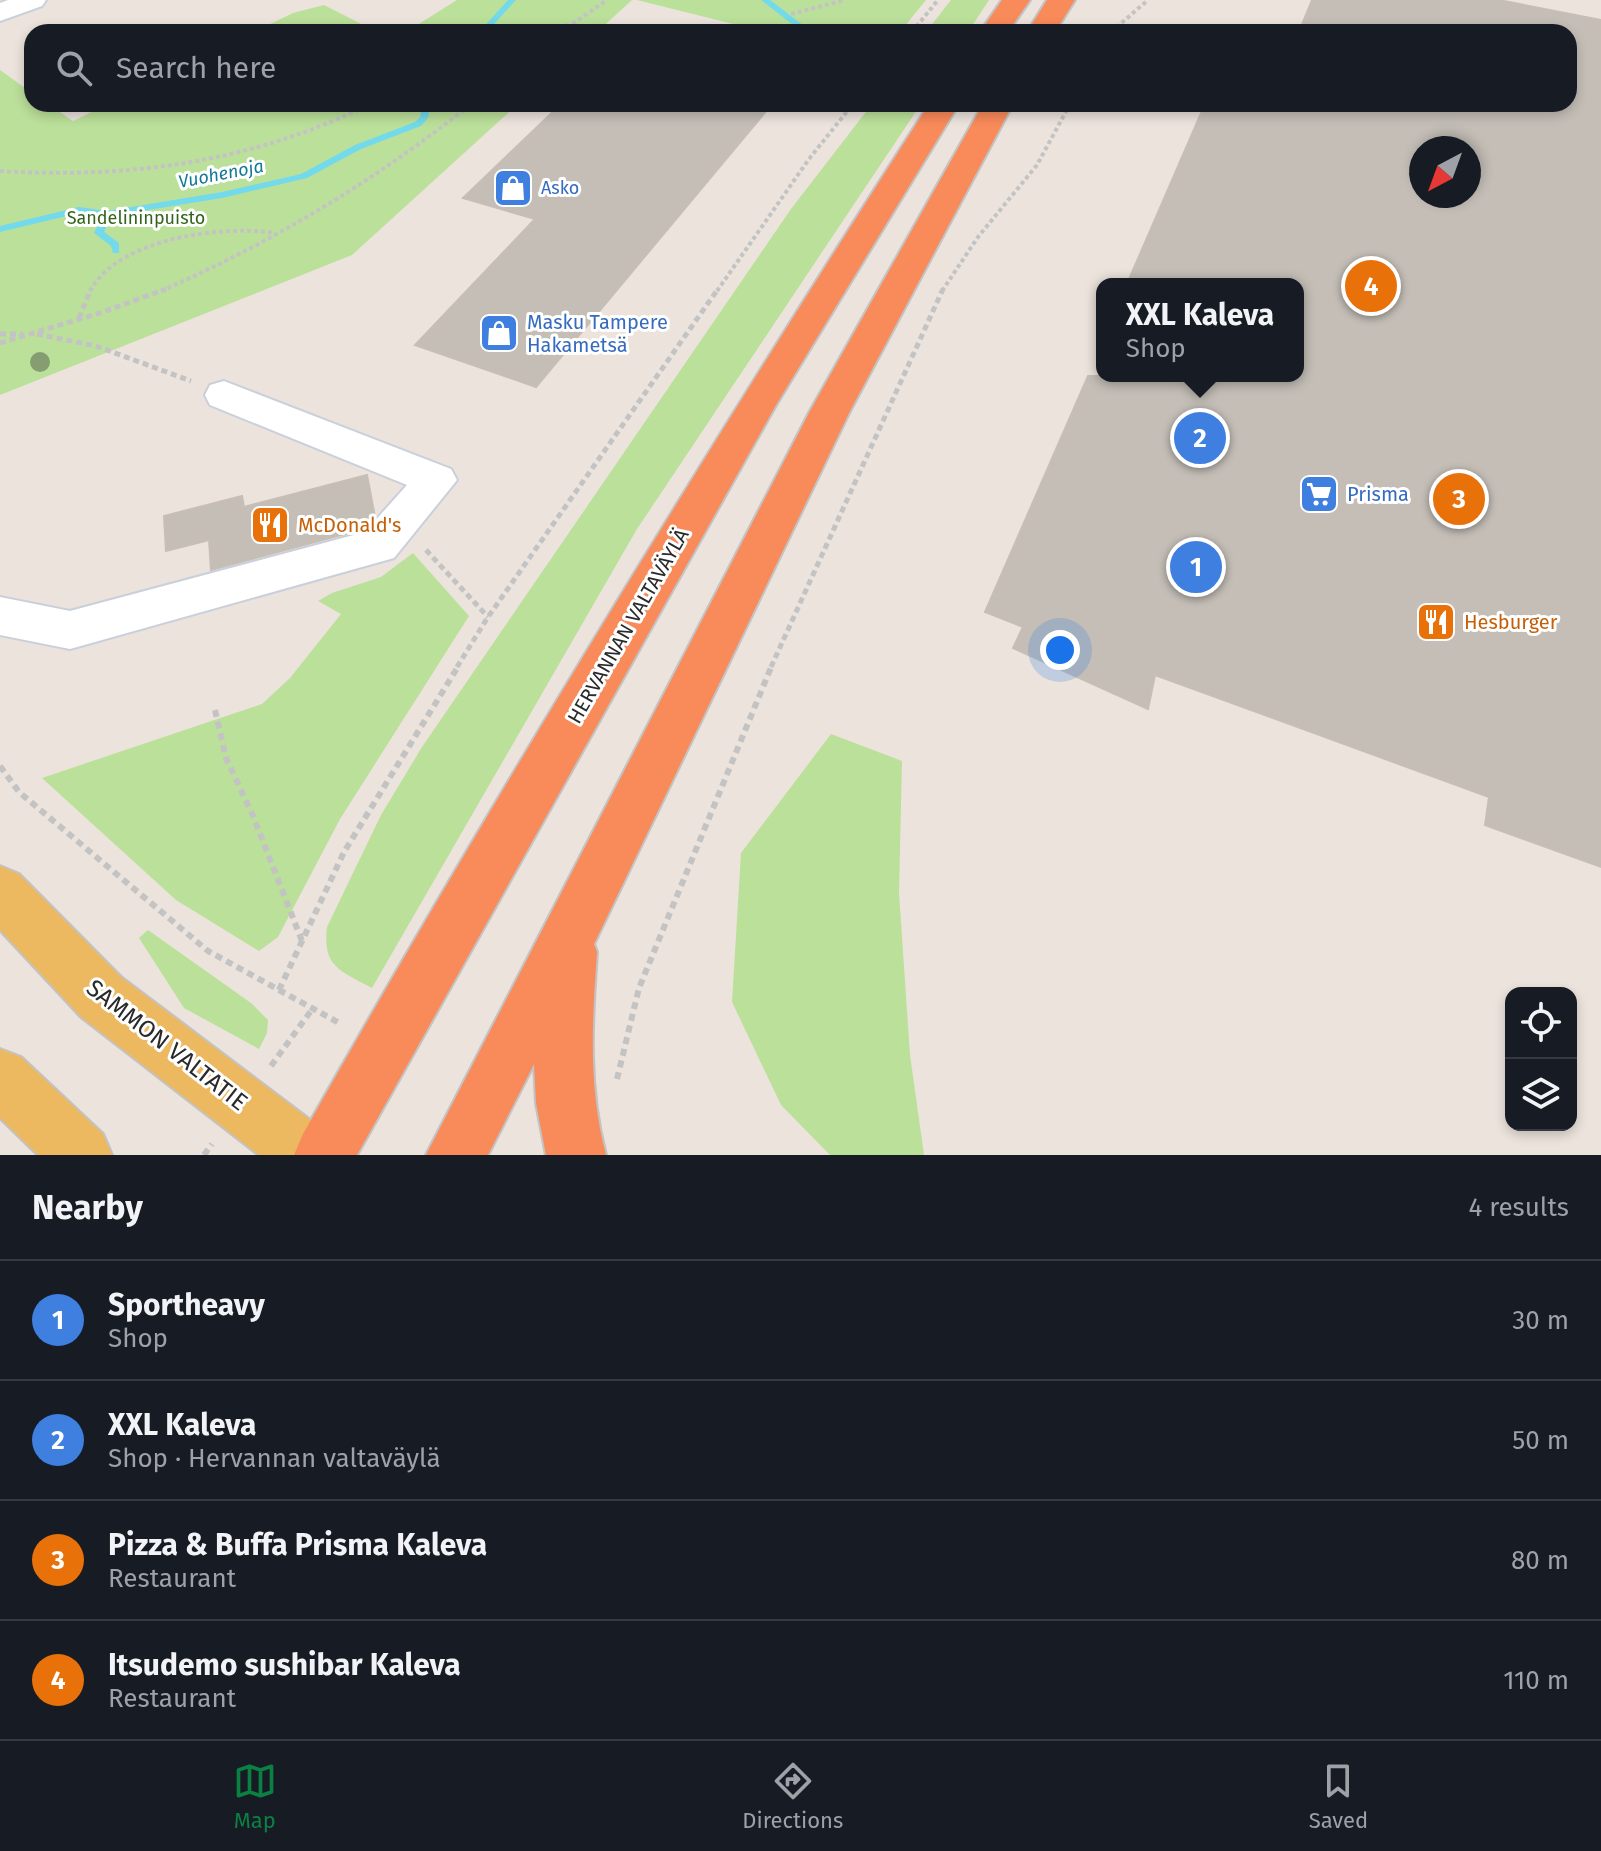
<!DOCTYPE html>
<meta charset="utf-8">
<style>
:root{--surface:#171b24;--page:#20242c;--text:#f1f3f6;--muted:#9ea1a6;--line:#363941;--accent:#0b8043}
body{margin:0;font-family:"Fira Sans",sans-serif;background:var(--page);color:var(--text)}
.controls{position:absolute;right:24px;bottom:24px;display:grid;overflow:hidden;border-radius:16px;box-shadow:0 4px 12px #0003}
.controls button{width:72px;height:72px;display:grid;place-items:center;padding:0;border:0;border-bottom:2px solid var(--line);background:var(--surface);color:var(--text);font:40px sans-serif}
.compass{position:absolute;left:1409px;top:136px;width:72px;height:72px;border-radius:50%;background:var(--surface);box-shadow:0 4px 12px #0003;rotate:221deg}
.you{position:absolute;left:1060px;top:650px;width:28px;height:28px;margin:-20px;border:6px solid #fff;border-radius:50%;background:#1a73e8;box-shadow:0 0 0 12px #1a73e833}
.badge{display:grid;place-items:center;width:52px;height:52px;border-radius:50%;background:var(--accent);color:#fff;font-size:26px;font-weight:700}
.pin{position:absolute;translate:-50% -50%;border:4px solid #fff;box-shadow:0 2px 8px #0006}
.popup{position:absolute;left:1096px;top:278px;width:208px;height:104px;box-sizing:border-box;display:grid;place-content:center;border-radius:16px;background:var(--surface);filter:drop-shadow(0 2px 6px #0005);font-size:26px;white-space:nowrap;color:var(--muted)}
.popup b{font-size:30px;color:var(--text)}
.popup::after{content:'';position:absolute;left:50%;top:100%;margin-left:-16px;border:16px solid transparent;border-top-color:var(--surface)}
.list{margin:0;padding:0;list-style:none}
h2{display:flex;justify-content:space-between;align-items:center;height:104px;margin:0;padding:0 32px;font-size:34px}
h2 small{font-size:26px;font-weight:400;color:var(--muted)}
.list li{display:grid;grid-template-columns:52px 1fr auto;gap:24px;align-items:center;box-sizing:border-box;height:120px;padding:0 32px;border-top:2px solid var(--line)}
.list b{display:block;font-size:30px;white-space:nowrap}
.list p{margin:0;font-size:26px;white-space:nowrap;color:var(--muted)}
.list em{font-size:26px;font-style:normal;color:var(--muted)}
.icon{flex:none;width:44px;height:44px;fill:none;stroke:currentColor;stroke-width:2;stroke-linecap:round;stroke-linejoin:round}
.map{position:relative;flex:none;width:1601px;height:1155px;overflow:hidden}
.search{position:absolute;background:var(--surface);box-shadow:0 4px 12px #0003;left:24px;right:24px;top:24px;height:88px;display:flex;align-items:center;gap:20px;box-sizing:border-box;padding:0 28px;border-radius:24px;color:var(--muted);font-size:30px}
.sheet{height:584px;background:var(--surface)}
nav{display:flex;justify-content:space-around;align-items:center;box-sizing:border-box;height:112px;border-top:2px solid var(--line);background:var(--surface);font-size:22px;color:var(--muted)}
nav a{display:grid;justify-items:center;gap:4px}
nav .on{color:var(--accent)}
.map>svg:first-child{display:block}
</style>
<div class="map">
<svg width="1601" height="1155" viewBox="0 0 1601 1155">
<rect width="100%" height="100%" fill="#ebe3dc"/>
<g fill="#bbe09a">
<polygon points="457,0 632,0 597,32 406,32"/>
<polygon points="637,0 926,0 900,32 765,32"/>
<polygon points="951,0 989,0 968,32 926,32"/>
<polygon points="324,5 377,32 254,32 293,13"/>
<polygon points="0,70 32,93 32,104 48,104 73,121 108,104 518,104 352,255 0,395"/>
<path d="M872 104H921L637 529 372 988C341 971 322 967 327 927L381 815 422 747 791 209Z"/>
<polygon points="413,553 469,616 340,819 278,937 259,951 176,900 42,778 262,704 290,678 341,614 318,601 332,593 381,577"/>
<polygon points="831,734 902,761 899,893 910,1055 924,1155 830,1155 781,1105 732,1002 741,853"/>
<polygon points="148,930 251,1003 268,1020 267,1033 259,1049 184,1008 139,938"/>
</g>
<g fill="none" stroke-linecap="round" stroke-linejoin="round">
<g fill="#72daea" fill-rule="evenodd">
<polygon points="508,0 516,0 487,32 479,32"/>
<polygon points="761,0 770,0 808,29 801,31"/>
<polygon points="423,104 431,104 428,118 421,126 361,149 307,178 222,198 111,216 104,232 119,243 119,253 113,253 111,246 94,233 102,216 79,213 0,232 0,226 79,207 107,211 222,192 301,174 355,145 415,122 420,117"/>
</g>
</g>
<g fill="#c4beb7" stroke="#c7beb6" stroke-width="2" fill-rule="evenodd">
<path d="M1312 0H1499L1601 20V867L1485 825 1489 797 1155 675 1148 709 1013 648 1023 627 985 612 1088 376H1298V284H1127L1205 104H1569V32H1299ZM1421 148H1469V196H1421Z"/>
<polygon points="561,104 772,104 536,387 415,345 535,219 463,198"/>
<polygon points="367,475 375,517 363,529 211,570 209,540 166,551 164,516 242,496 244,507"/>
</g>
<g fill="none" stroke-linecap="round" stroke-linejoin="round">
<g stroke="#cad0db" stroke-width="4">
<g id="minor">
<polygon points="8,0 46,0 42,6 0,21 0,3"/>
<polygon points="224,381 451,469 457,480 394,558 70,649 0,635 0,597 70,611 365,532 407,485 210,405 205,395 210,385"/>
</g>
</g>
<g stroke="#c3c3c3" stroke-width="4">
<g id="major">
<polygon points="0,866 19,874 121,977 329,1134 338,1155 259,1155 81,1017 0,930"/>
<polygon points="0,1049 21,1057 103,1134 112,1155 38,1155 0,1118"/>
</g>
</g>
<g stroke="#c3c3c3" stroke-width="4">
<g id="highway">
<polygon points="1002,0 1030,0 1008,32 980,32"/>
<polygon points="1047,0 1075,0 1055,32 1027,32"/>
<path d="M929 104H959L776 405 357 1155H294L303 1134C501 784 712 442 929 104Z"/>
<path d="M983 104H1013L850 411 594 944 597 952C592 1022 588 1087 606 1155H546L536 1103 534 1064 488 1155H426L810 411Z"/>
</g>
</g>
<g stroke="#c3c3c3" stroke-width="4" stroke-dasharray="4 3" stroke-linecap="butt">
<polyline points="791,14 845,0"/>
<polyline points="517,32 568,25"/>
<polyline points="561,32 607,0"/>
<polyline points="912,32 938,0"/>
<polyline points="1111,32 1148,0"/>
<path d="M0 171C129 179 253 162 370 104"/>
<path d="M90 291C119 238 221 225 275 233"/>
<path d="M161 291C273 242 376 180 471 104"/>
<polyline points="717,291 809,159 853,104"/>
<polyline points="942,291 978,237 1037,165 1070,104"/>
</g>
<g stroke="#c3c3c3" stroke-width="5" stroke-dasharray="6 4" stroke-linecap="butt">
<polyline points="79,318 91,289"/>
<polyline points="0,334 23,334"/>
<polyline points="37,334 96,346 191,381"/>
<polyline points="0,343 103,312 166,289"/>
<polyline points="426,550 488,617"/>
<polyline points="457,667 488,617 718,289"/>
<polyline points="771,667 943,289"/>
</g>
<g stroke="#c3c3c3" stroke-width="6" stroke-dasharray="7 5" stroke-linecap="butt">
<polyline points="215,710 226,758 253,816 302,941"/>
<polyline points="0,766 19,792 208,951 341,1024"/>
<polyline points="279,990 344,852 459,665"/>
<polyline points="271,1066 313,1008"/>
<polyline points="617,1079 639,988 772,665"/>
<polyline points="204,1155 212,1144"/>
</g>
<use href="#minor" fill="#fff" fill-rule="evenodd"/>
<use href="#major" fill="#ecb960" fill-rule="evenodd"/>
<use href="#highway" fill="#f98a5a" fill-rule="evenodd"/>
</g>
<circle fill="#869d72" cx="40" cy="362" r="10"/>
<defs>
<g id="shop-square" transform="scale(2)"><rect x="-9" y="-9" width="18" height="18" rx="4" fill="#3f7fe0" stroke="#fff"/><path d="M-5-2.5h2.3a2.7 3.5 0 0 1 5.4 0H5L5.5 6h-11ZM-1.5-2.5h3a1.5 2.3 0 0 0-3 0Z" fill="#fff"/></g>
<g id="supermarket-square" transform="scale(2)"><rect x="-9" y="-9" width="18" height="18" rx="4" fill="#3f7fe0" stroke="#fff"/><path d="M-6-5.5h2.5l.6 2H6L4.5 2H-2.5L-4.4-4H-6ZM-1.5 3.2a1.3 1.3 0 1 0 .1 0ZM3 3.2a1.3 1.3 0 1 0 .1 0Z" fill="#fff"/></g>
<g id="restaurant-square" transform="scale(2)"><rect x="-9" y="-9" width="18" height="18" rx="4" fill="#e8710a" stroke="#fff"/><path d="M-5-6h1v4h1v-4h1v4h1v-4h1v5L-1.5 .5V6h-2V.5L-5-1ZM5-6V6H3V1.5H1.5Q1.5-4 5-6Z" fill="#fff"/></g>
</defs>
<g fill-rule="evenodd">
<use href="#shop-square" x="513" y="188"/>
<use href="#shop-square" x="499" y="333"/>
<use href="#supermarket-square" x="1319" y="494"/>
<use href="#restaurant-square" x="270" y="525"/>
<use href="#restaurant-square" x="1436" y="622"/>
</g>
<g text-anchor="middle" stroke-width="6" stroke-linejoin="round" paint-order="stroke">
<g font-size="18" font-style="italic" fill="#127996" stroke="#fff">
<text transform="translate(221 174) rotate(-11)" y="6">Vuohenoja</text>
</g>
<g font-size="18" fill="#366cbe" stroke="#fff" text-anchor="start">
<text x="541" y="194">Asko</text>
</g>
<g font-size="18" fill="#34641c" stroke="#fff">
<text x="136" y="224">Sandelininpuisto</text>
</g>
<g font-size="20" fill="#366cbe" stroke="#fff" text-anchor="start">
<text x="527" y="329">Masku Tampere<tspan x="527" dy="23">Hakametsä</tspan></text>
<text x="1347" y="501">Prisma</text>
</g>
<g font-size="20" fill="#c56008" stroke="#fff" text-anchor="start">
<text x="298" y="532">McDonald's</text>
<text x="1464" y="629">Hesburger</text>
</g>
<g font-size="20" fill="#2a2a2a" stroke="#fff">
<text transform="translate(628 626) rotate(-60)" y="7">HERVANNAN VALTAVÄYLÄ</text>
</g>
<g font-size="24" fill="#2a2a2a" stroke="#fff">
<text transform="translate(167 1045) rotate(38)" y="8">SAMMON VALTATIE</text>
</g>
</g>
</svg>
<div class="controls">
<button><svg class="icon" aria-label="locate" viewBox="0 0 24 24"><circle cx="12" cy="12" r="6"/><path d="M12 2v4M12 18v4M2 12h4M18 12h4"/></svg></button>
<button><svg class="icon" aria-label="layers" viewBox="0 0 24 24"><path d="M12 4l9 5-9 5-9-5zM3 14l9 5 9-5"/></svg></button>
</div>
<svg class="compass" viewBox="-18 -18 36 36"><path d="M0-13l5 13h-10z" fill="#e53935"/><path d="M0 13l5-13h-10z" fill="#9ea1a6"/></svg>
<div class="you"></div>
<div class="pin badge" style="left:1196px;top:567px;background:#3f7fe0">1</div>
<div class="pin badge" style="left:1200px;top:438px;background:#3f7fe0">2</div>
<div class="popup"><b>XXL Kaleva</b>Shop</div>
<div class="pin badge" style="left:1459px;top:499px;background:#e8710a">3</div>
<div class="pin badge" style="left:1371px;top:286px;background:#e8710a">4</div>
<div class="search"><svg class="icon" aria-label="search" viewBox="0 0 24 24"><circle cx="10" cy="10" r="6"/><path d="M15 15l6 6"/></svg>Search here</div>
</div>
<section class="sheet">
<h2>Nearby<small>4 results</small></h2>
<ul class="list">
<li><span class="badge" style="background:#3f7fe0">1</span><div><b>Sportheavy</b><p>Shop</p></div><em>30 m</em></li>
<li><span class="badge" style="background:#3f7fe0">2</span><div><b>XXL Kaleva</b><p>Shop · Hervannan valtaväylä</p></div><em>50 m</em></li>
<li><span class="badge" style="background:#e8710a">3</span><div><b>Pizza &amp; Buffa Prisma Kaleva</b><p>Restaurant</p></div><em>80 m</em></li>
<li><span class="badge" style="background:#e8710a">4</span><div><b>Itsudemo sushibar Kaleva</b><p>Restaurant</p></div><em>110 m</em></li>
</ul>
</section>
<nav>
<a class="on"><svg class="icon" aria-label="map" viewBox="0 0 24 24"><path d="M3 6l6-2 6 2 6-2v14l-6 2-6-2-6 2zM9 4v14M15 6v14"/></svg>Map</a>
<a><svg class="icon" aria-label="directions" viewBox="0 0 24 24"><path d="M12 3l9 9-9 9-9-9zM9 14v-3h6M13 9l2 2-2 2"/></svg>Directions</a>
<a><svg class="icon" aria-label="saved" viewBox="0 0 24 24"><path d="M7 4h10v16l-5-4-5 4z"/></svg>Saved</a>
</nav>
